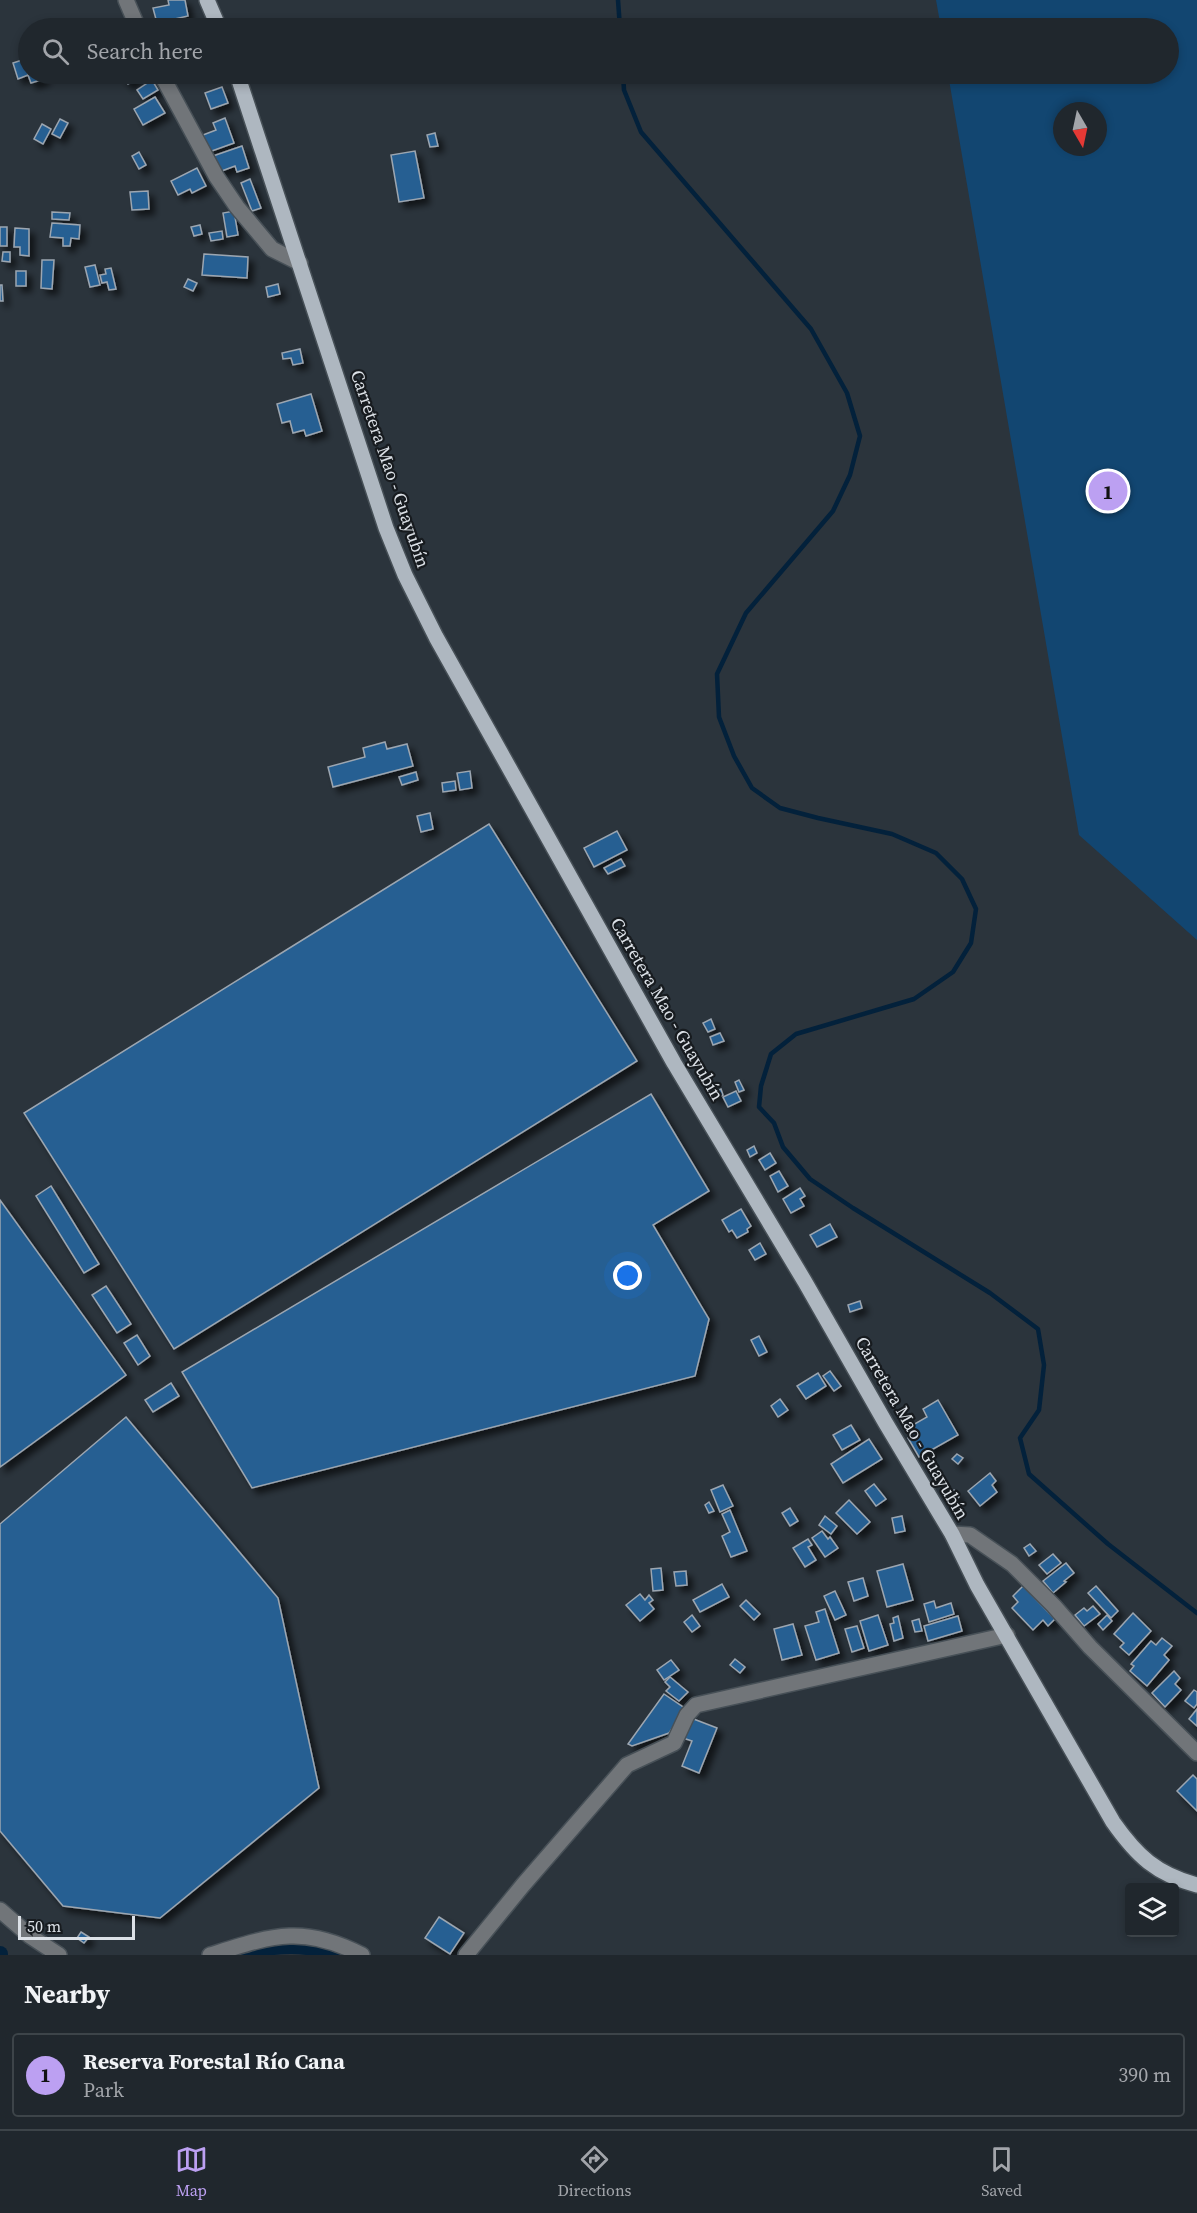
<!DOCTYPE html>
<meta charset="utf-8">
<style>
:root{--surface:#20272d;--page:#282f35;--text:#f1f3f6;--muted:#a2a5aa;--line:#3d4449;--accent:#bca0f2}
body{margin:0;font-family:"Source Serif 4",serif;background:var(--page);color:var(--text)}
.controls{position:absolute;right:18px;bottom:18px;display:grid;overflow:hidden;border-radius:6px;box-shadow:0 3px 9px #0003}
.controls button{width:54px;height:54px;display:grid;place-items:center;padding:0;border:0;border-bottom:2px solid var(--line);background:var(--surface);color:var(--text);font:30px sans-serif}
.compass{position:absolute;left:1053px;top:102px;width:54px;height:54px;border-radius:50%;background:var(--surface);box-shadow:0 3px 9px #0003;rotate:171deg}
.scale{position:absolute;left:18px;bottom:15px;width:117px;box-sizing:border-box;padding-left:6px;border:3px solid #dce1e7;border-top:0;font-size:16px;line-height:21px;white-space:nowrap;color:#dce1e7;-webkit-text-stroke:4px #171b1f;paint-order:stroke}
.you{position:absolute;left:628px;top:1276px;width:21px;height:21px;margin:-15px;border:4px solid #fff;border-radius:50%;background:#1a73e8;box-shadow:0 0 0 9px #1a73e833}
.badge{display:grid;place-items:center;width:39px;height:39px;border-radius:50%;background:var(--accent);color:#111;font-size:20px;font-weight:700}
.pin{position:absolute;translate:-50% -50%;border:3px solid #fff;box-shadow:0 2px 6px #0006}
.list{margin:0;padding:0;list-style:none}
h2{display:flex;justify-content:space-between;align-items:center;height:78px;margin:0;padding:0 24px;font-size:26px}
h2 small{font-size:20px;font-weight:400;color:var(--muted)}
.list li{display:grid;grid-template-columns:39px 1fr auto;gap:18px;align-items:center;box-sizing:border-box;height:84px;margin:0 12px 12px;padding:0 12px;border:2px solid var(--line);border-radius:6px}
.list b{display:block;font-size:22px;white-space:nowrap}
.list p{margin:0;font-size:20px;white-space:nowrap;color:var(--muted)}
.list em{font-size:20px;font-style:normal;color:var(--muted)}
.icon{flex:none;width:33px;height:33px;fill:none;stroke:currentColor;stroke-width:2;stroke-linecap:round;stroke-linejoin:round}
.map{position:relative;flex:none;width:1197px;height:1955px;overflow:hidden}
.search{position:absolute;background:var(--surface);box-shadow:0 3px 9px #0003;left:18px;right:18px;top:18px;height:66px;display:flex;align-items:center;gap:15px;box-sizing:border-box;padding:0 21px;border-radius:33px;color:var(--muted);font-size:22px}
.sheet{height:174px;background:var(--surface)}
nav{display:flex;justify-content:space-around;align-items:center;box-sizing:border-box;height:84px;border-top:2px solid var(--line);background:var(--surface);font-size:16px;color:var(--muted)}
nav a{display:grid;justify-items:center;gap:3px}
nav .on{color:var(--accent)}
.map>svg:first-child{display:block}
</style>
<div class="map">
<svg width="1197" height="1955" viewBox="0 0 1197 1955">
<defs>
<filter id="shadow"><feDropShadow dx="5.5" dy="5.5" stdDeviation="3" flood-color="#0009"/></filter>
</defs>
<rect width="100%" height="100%" fill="#2b343c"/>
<path fill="#124671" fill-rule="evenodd" d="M936 0H1197V940L1079 835 948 74H1168V28H941ZM1062 111H1098V147H1062Z"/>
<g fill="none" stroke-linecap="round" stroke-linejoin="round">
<g stroke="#03213b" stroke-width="4.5">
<polyline points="618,0 620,28"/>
<polyline points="623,74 624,90 641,132 811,329 847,393 860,436 850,475 833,511 746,613 717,674 719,717 734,756 752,788 780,808 818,818 892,834 936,853 962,879 976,909 971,943 953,972 914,999 796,1034 771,1054 761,1086 759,1107 774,1123 783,1147 810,1179 853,1208 990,1293 1038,1329 1044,1365 1039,1410 1020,1438 1029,1474 1108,1544 1197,1613"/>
</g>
<g stroke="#03213b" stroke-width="16">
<polyline points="0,1954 0,1955"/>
<path d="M245 1955C274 1942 310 1944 339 1955"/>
</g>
</g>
<g fill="#255f92" stroke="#9ca6b1" stroke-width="1.5" filter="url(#shadow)">
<polygon points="168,0 185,0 188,16 157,23 153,8 169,5"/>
<polygon points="172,23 174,28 162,28 161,26"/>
<polygon points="28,58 28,74 42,74 44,79 31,83 28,75 18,79 13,63"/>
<polygon points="120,74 142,74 128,84"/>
<polygon points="152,80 158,90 143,99 137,90"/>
<polygon points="222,87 228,103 211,109 205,93"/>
<polygon points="155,97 165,113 143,125 134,109"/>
<polygon points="225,118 234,143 209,152 203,135 216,130 213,123"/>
<polygon points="60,119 68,123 60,138 52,134"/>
<polygon points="42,124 51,129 43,144 34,139"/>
<polygon points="435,133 438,146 430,147 427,135"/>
<polygon points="242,146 249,168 237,172 235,166 219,172 213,156"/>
<polygon points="415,151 424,198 399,202 391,155"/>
<polygon points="139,152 146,165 139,169 132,156"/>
<polygon points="197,168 206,186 192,193 190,189 178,195 171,181"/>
<polygon points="250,179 261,208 252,211 241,183"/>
<polygon points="148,191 149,209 132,210 130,192"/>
<polygon points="234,211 238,235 227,237 223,213"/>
<polygon points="52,212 70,213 69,220 52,219"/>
<polygon points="52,223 80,225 79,239 71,238 70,246 63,246 63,238 50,237"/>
<polygon points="200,225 202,234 194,236 191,227"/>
<rect x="0" y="227" width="7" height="19"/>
<polygon points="15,228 29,229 29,256 20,255 20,247 14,247"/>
<polygon points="222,231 223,239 211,241 209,233"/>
<polygon points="3,252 10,252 10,262 2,261"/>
<polygon points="204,254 248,257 247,278 202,275"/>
<polygon points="42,260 54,260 52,289 41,288"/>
<polygon points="95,265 100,285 90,287 85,267"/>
<polygon points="111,268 116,289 109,290 107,282 102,283 100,275 106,274 105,269"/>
<rect x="16" y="271" width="10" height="15"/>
<polygon points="188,279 197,283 193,291 184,287"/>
<polygon points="278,284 280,294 268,297 266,287"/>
<polygon points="0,285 2,285 3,301 0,301"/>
<polygon points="300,349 303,363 293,365 291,358 283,359 282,353"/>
<polygon points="311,394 322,431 306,436 304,430 293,433 290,421 282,423 277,404"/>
<polygon points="385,742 387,749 407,744 413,766 333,787 328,767 365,757 363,748"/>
<polygon points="470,771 472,788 460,790 457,773"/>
<polygon points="416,772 418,780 402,785 399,777"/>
<polygon points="455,781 456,790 443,792 442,783"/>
<polygon points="430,813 433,829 421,832 417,816"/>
<polygon points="489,824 637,1061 174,1349 24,1113"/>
<polygon points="617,831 627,850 594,867 584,848"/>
<polygon points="621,859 625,866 608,874 604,868"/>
<polygon points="711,1019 715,1029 708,1032 703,1023"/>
<polygon points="720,1033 724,1041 713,1045 710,1037"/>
<polygon points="739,1080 744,1090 739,1092 735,1082"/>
<polygon points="714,1086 717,1091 721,1089 723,1095 716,1098 714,1094 710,1095 708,1089"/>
<polygon points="736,1091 741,1101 728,1107 723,1097"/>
<polygon points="651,1094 709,1191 653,1225 709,1319 695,1376 252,1488 182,1372"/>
<polygon points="754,1146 757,1153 750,1157 747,1150"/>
<polygon points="770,1153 776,1163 765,1170 759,1160"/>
<polygon points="779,1171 788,1186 778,1192 770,1176"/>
<polygon points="51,1186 99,1264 84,1273 36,1196"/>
<polygon points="800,1188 805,1196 800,1199 804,1206 791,1213 783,1199"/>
<polygon points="0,1200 126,1375 0,1467"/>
<polygon points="741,1209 751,1226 747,1229 748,1232 737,1238 732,1230 729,1232 722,1220"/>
<polygon points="830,1224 837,1237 817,1247 810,1235"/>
<polygon points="760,1243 766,1254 755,1260 749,1250"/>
<polygon points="106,1286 131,1324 117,1333 92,1295"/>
<polygon points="860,1301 862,1308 850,1312 848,1305"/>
<polygon points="137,1335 150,1356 138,1365 124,1343"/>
<polygon points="759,1336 767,1352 759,1356 751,1340"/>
<polygon points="830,1371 841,1386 834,1391 823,1376"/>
<polygon points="818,1373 826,1386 806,1399 797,1386"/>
<polygon points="171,1383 179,1396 153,1412 145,1400"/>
<polygon points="780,1399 788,1410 778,1417 771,1406"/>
<polygon points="938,1400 958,1435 919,1457 908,1438 912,1436 910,1432 913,1430 911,1426 927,1417 923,1409"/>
<polygon points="126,1417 278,1598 319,1788 160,1918 63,1906 0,1831 0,1524"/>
<polygon points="851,1425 860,1440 842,1450 833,1435"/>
<polygon points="869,1439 882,1459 843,1483 831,1464"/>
<polygon points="957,1454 963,1458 958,1464 952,1459"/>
<polygon points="990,1473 996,1481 992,1485 997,1492 980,1506 968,1491"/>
<polygon points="874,1484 886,1499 876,1506 865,1491"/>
<polygon points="723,1485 733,1506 720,1512 711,1490"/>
<polygon points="954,1490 959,1497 952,1503 946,1496"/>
<polygon points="849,1500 870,1522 857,1534 836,1513"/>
<polygon points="709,1502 714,1511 709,1513 705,1505"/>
<polygon points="790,1508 798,1521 790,1526 782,1513"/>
<polygon points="730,1510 747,1551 731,1557 722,1536 730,1532 722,1514"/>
<polygon points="825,1516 837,1526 831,1534 819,1525"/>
<polygon points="902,1516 905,1531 895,1533 892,1518"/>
<polygon points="822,1531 828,1539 830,1537 838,1548 825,1557 812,1538"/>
<polygon points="808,1539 812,1545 808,1547 816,1560 805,1567 793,1548"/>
<polygon points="1030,1544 1036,1551 1029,1556 1024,1548"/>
<polygon points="1053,1554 1061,1563 1047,1574 1039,1565"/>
<polygon points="1066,1563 1074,1573 1064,1581 1066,1582 1053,1593 1043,1581"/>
<polygon points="903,1564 913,1600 887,1607 877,1571"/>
<polygon points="661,1568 663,1590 653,1591 651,1569"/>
<polygon points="686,1571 687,1585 676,1586 674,1572"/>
<polygon points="863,1578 868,1596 854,1601 848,1582"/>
<polygon points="722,1584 729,1597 700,1612 693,1600"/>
<polygon points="1023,1586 1055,1619 1048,1626 1043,1620 1033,1630 1012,1608 1018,1602 1013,1596"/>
<polygon points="1096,1586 1118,1611 1111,1618 1088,1593"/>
<polygon points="835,1591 846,1615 835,1620 824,1596"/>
<polygon points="640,1594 645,1600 649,1595 653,1600 649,1603 654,1609 640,1621 626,1605"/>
<polygon points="746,1600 760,1614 754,1620 740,1606"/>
<polygon points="934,1601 936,1608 951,1603 954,1614 929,1622 924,1604"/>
<polygon points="1093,1606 1100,1614 1084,1626 1075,1615 1084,1608 1087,1611"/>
<polygon points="825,1609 839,1653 816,1660 805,1626 819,1622 816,1612"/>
<polygon points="1133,1613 1151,1631 1129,1655 1120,1647 1124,1643 1114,1634"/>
<polygon points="692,1615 700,1626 692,1632 684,1622"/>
<polygon points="878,1615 888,1645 869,1651 860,1621"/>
<polygon points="1107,1615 1112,1621 1103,1630 1098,1624"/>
<polygon points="898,1616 903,1638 894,1641 890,1624 894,1623 893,1618"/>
<polygon points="958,1616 962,1631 928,1641 924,1626"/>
<polygon points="919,1619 922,1631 915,1632 912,1621"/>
<polygon points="793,1624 802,1655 782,1660 774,1629"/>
<polygon points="857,1626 864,1648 852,1652 845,1629"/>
<polygon points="1162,1638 1172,1646 1164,1655 1169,1660 1147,1686 1130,1671 1134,1666 1131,1664 1151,1641 1156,1645"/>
<polygon points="735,1659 745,1667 740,1673 730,1665"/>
<polygon points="671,1660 679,1670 664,1680 657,1670"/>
<polygon points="1174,1671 1180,1678 1175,1684 1181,1690 1165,1707 1152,1693"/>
<polygon points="670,1677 688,1692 679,1701 666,1691 670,1687 665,1682"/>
<polygon points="1194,1690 1197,1692 1197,1704 1194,1708 1185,1701"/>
<polygon points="664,1694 686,1709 669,1733 632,1746 628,1744"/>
<polygon points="1197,1709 1197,1726 1189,1719"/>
<polygon points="691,1718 717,1728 699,1773 682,1766 692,1741 683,1738"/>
<polygon points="1193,1775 1197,1779 1197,1811 1177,1791"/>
<polygon points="439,1917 464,1933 450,1954 425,1938"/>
<polygon points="81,1932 89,1937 84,1943 77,1938"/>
</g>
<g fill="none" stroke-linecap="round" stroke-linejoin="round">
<g stroke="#475057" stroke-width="18">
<g id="minor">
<polyline points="126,0 138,28"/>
<polyline points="161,74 216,176 237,207 272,249 300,263"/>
<polyline points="952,1534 970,1535 1012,1564 1054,1606 1090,1647 1197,1753"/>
<polyline points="0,1910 30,1936 59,1955"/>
<path d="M210 1955C271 1936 302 1924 362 1955"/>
<polyline points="466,1955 523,1885 627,1765 674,1743 687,1715 696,1705 1007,1635"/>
</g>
</g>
<g stroke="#475057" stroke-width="18">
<g id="major">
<polyline points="207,0 219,28"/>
<path d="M237 74 386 528 405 575 436 637 674 1063 805 1282 885 1422 952 1534 977 1585 1113 1822C1137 1856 1156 1874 1197 1885"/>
</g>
</g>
<use href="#minor" stroke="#717579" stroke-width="15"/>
<use href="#major" stroke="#aeb7c0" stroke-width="15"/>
</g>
<g text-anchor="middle" stroke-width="4.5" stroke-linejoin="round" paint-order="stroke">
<g font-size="18" fill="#dce1e7" stroke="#171b1f">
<text transform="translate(390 469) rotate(71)" y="6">Carretera Mao - Guayubín</text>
<text transform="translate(667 1009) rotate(60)" y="6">Carretera Mao - Guayubín</text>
<text transform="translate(912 1428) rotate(60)" y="6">Carretera Mao - Guayubín</text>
</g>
</g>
</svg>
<div class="controls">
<button><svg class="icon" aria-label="layers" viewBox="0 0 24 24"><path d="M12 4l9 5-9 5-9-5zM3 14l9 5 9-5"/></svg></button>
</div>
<svg class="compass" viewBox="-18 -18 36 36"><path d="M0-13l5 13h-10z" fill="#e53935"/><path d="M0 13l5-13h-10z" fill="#a2a5aa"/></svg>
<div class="scale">50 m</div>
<div class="you"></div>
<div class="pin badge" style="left:1108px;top:491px">1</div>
<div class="search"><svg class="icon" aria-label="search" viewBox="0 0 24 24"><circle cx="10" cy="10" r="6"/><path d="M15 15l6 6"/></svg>Search here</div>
</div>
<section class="sheet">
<h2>Nearby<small></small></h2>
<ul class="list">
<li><span class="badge">1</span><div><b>Reserva Forestal Río Cana</b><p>Park</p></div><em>390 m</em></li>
</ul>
</section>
<nav>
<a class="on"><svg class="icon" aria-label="map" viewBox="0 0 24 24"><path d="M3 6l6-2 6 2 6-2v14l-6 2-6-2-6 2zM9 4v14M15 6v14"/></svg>Map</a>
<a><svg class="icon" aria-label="directions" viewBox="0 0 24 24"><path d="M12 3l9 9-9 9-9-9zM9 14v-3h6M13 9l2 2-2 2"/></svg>Directions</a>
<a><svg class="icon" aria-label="saved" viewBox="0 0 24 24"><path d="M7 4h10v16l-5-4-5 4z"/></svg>Saved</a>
</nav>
